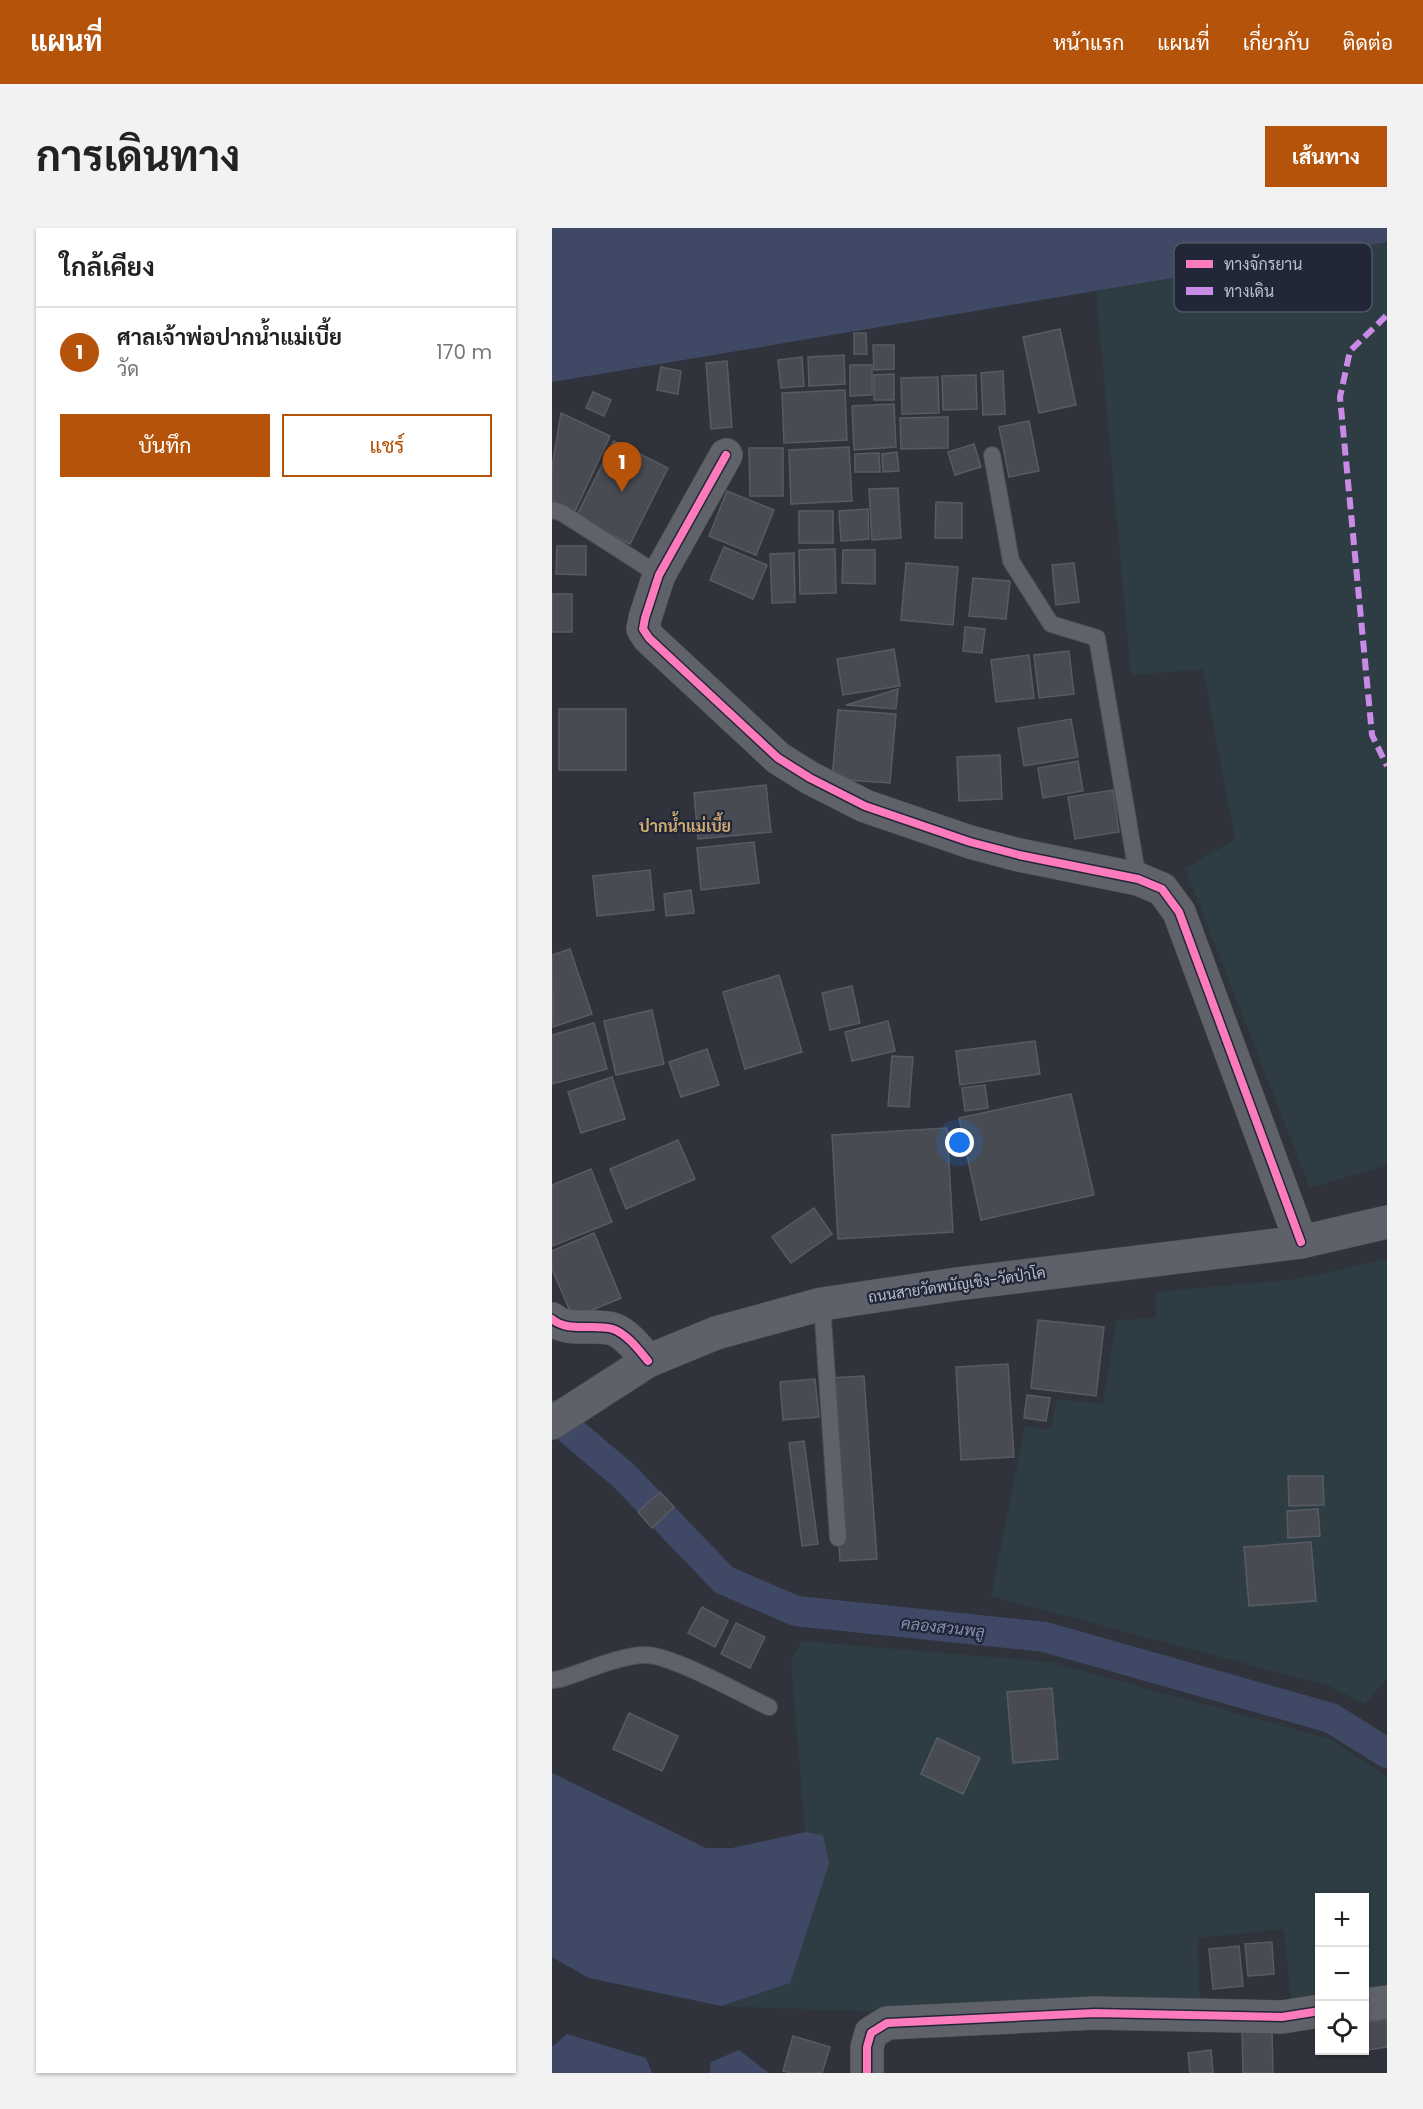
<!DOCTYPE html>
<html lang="th">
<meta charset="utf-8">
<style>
:root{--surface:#fff;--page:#f2f2f2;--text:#222;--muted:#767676;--line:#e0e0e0;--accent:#b45309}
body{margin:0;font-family:Poppins,Sarabun,sans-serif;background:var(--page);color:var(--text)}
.controls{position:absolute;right:18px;bottom:18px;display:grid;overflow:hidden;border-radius:0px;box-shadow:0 2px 4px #0004}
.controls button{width:54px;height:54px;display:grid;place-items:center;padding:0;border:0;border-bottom:2px solid var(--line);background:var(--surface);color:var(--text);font:30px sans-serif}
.you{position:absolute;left:408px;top:915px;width:21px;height:21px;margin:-15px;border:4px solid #fff;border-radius:50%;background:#1a73e8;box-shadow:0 0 0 9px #1a73e833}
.badge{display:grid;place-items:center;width:39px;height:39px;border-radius:50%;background:var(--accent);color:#fff;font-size:20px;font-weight:700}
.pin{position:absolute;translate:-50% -50px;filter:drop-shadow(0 2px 3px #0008)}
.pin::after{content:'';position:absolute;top:32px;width:21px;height:18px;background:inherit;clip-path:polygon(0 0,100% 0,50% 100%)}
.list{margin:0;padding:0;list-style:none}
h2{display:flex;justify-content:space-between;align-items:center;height:78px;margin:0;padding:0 24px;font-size:26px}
h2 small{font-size:20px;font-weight:400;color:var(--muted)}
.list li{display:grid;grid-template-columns:39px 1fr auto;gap:18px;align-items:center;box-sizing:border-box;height:90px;padding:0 24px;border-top:2px solid var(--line)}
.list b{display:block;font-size:22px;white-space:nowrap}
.list p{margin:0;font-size:20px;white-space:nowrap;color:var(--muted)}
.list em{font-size:20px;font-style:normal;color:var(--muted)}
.actions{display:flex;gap:12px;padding:18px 24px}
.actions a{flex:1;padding:14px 0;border:2px solid var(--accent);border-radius:0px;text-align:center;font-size:21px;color:var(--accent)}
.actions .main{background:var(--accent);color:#fff}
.icon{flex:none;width:33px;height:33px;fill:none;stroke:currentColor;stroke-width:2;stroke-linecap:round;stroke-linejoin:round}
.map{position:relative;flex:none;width:835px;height:1845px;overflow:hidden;border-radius:0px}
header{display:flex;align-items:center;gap:36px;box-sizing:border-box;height:84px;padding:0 30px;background:var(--accent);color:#fff}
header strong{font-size:28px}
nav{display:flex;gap:33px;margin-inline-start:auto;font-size:21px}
.intro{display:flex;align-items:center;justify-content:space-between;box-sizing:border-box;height:144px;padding:0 36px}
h1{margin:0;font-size:42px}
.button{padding:15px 27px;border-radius:0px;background:var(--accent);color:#fff;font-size:21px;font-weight:700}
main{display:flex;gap:36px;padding:0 36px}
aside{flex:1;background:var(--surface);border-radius:0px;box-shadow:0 2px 4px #0004}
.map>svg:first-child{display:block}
</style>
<header>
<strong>แผนที่</strong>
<nav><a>หน้าแรก</a><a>แผนที่</a><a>เกี่ยวกับ</a><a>ติดต่อ</a></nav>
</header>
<div class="intro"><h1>การเดินทาง</h1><a class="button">เส้นทาง</a></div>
<main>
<aside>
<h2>ใกล้เคียง<small></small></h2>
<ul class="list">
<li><span class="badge">1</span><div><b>ศาลเจ้าพ่อปากน้ำแม่เบี้ย</b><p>วัด</p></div><em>170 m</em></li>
</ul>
<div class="actions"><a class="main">บันทึก</a><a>แชร์</a></div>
</aside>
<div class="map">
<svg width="835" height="1845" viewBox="0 0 835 1845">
<rect width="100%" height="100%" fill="#30333c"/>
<g fill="#2d3d43">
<polygon points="835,14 835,937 758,960 633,640 683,612 651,441 579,447 544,63"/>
<polygon points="835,1031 835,1450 813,1476 777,1458 439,1368 473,1198 499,1202 504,1171 551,1176 565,1092 604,1090 604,1064 746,1051"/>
<polygon points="250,1413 498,1434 778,1511 835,1549 835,1759 813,1762 812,1670 768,1670 767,1768 739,1772 732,1701 645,1710 648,1775 311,1783 169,1778 238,1755 271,1607 253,1604 239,1433"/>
</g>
<g fill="#3f4966">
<polygon points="0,0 835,0 835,14 0,154"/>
<polygon points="0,1545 154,1620 180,1620 253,1604 271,1607 277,1635 238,1755 169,1778 37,1750 0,1729"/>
<polygon points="15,1806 94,1830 100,1845 0,1845 0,1819"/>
<polygon points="187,1822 217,1845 158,1845 159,1834"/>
</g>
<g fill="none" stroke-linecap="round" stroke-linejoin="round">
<polyline stroke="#3f4966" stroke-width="30" points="0,1187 71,1247 172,1352 244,1383 493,1409 779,1490 835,1525"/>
</g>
<g fill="#494b53" stroke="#585b64" stroke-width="1.5">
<polygon points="508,101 524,177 487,185 471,109"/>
<polygon points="302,105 314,105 315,126 302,126"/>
<polygon points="321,117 342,117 342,141 322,142"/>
<polygon points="292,127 293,156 257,158 256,129"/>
<polygon points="250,129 252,158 229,160 226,132"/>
<polygon points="175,133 180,199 159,201 154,135"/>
<polygon points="298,137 320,137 320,167 298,168"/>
<polygon points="109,139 129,143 126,166 105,162"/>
<polygon points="451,143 453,186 431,187 429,145"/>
<polygon points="342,146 342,172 322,172 322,147"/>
<polygon points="424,147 425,181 391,182 390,148"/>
<polygon points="386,149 387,185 350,186 349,150"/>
<polygon points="293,162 295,212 232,215 230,165"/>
<polygon points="41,164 59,172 52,188 34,180"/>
<polygon points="342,176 344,219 302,222 300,178"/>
<polygon points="9,185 58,208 23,283 0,272 0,239"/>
<polygon points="396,189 396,220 349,221 348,190"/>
<polygon points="477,193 487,243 457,249 447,199"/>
<polygon points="62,213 116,240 78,316 24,289"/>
<polygon points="422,216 429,239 403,247 396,224"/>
<polygon points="297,219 300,273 239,276 237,222"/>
<polygon points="197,220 231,220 231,268 198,268"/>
<polygon points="345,224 347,243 331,244 330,226"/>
<polygon points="327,225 328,244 303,244 303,226"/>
<polygon points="346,260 349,310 320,312 317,261"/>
<polygon points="175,263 222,282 204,327 157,308"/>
<polygon points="384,274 410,275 410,310 383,310"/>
<polygon points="316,281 317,311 289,313 287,283"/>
<rect x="247" y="283" width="34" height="32"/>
<polygon points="5,318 34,318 34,347 4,346"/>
<polygon points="172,319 215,337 201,371 158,352"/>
<polygon points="283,321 284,365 248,366 247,322"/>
<polygon points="291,322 323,322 323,356 290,355"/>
<polygon points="242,325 243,374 220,375 218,326"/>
<polygon points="354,335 406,339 401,397 349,392"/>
<polygon points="522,335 527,374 504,377 500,337"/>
<polygon points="421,350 458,353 454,391 417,388"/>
<rect x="0" y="366" width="20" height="38"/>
<polygon points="413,399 433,401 430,425 411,423"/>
<polygon points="342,421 348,458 291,467 285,431"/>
<polygon points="517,423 522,466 487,470 482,427"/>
<polygon points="477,427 482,470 444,474 439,432"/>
<polygon points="346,461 344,481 294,477"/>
<rect x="7" y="481" width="67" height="61"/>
<polygon points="286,482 344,486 338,555 280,551"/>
<polygon points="519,491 526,529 472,538 466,500"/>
<polygon points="448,527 450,571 407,573 405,529"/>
<polygon points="526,533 531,563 491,570 486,540"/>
<polygon points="214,557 219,604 146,611 142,565"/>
<polygon points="561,562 567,604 523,611 516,569"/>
<polygon points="202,614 207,655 149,662 145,620"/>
<polygon points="98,642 102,682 45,688 41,648"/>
<polygon points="139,662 142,685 114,688 112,666"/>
<polygon points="18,721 40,786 1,799 0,727"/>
<polygon points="227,747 250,824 193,841 171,764"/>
<polygon points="300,758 308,795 278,802 270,765"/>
<polygon points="100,782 112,836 64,847 52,793"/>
<polygon points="336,793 343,823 300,833 293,804"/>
<polygon points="42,795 55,841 0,856 0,807"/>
<polygon points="483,813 488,846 408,857 404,823"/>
<polygon points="155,821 167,857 129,869 117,834"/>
<polygon points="340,828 361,829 357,879 336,878"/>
<polygon points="60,849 73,891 29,905 16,864"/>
<polygon points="433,857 436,880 413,883 410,860"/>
<polygon points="519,866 542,967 429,992 407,890"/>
<polygon points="395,900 401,1004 286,1011 280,907"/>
<polygon points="126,912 143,951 74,981 58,941"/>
<polygon points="39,941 60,994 0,1018 0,957"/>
<polygon points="262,980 280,1006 239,1035 220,1009"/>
<polygon points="42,1005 69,1070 21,1090 0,1041 0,1023"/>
<polygon points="486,1092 552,1099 544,1168 479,1160"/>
<polygon points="456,1136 462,1229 409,1232 404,1139"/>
<polygon points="312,1148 325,1331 288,1333 276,1150"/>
<polygon points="263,1151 267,1189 231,1192 228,1154"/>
<polygon points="475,1167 498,1170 494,1193 472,1190"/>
<polygon points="252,1213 266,1316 250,1318 237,1215"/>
<polygon points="736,1248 771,1248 772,1277 737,1278"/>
<polygon points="108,1264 122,1279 100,1300 86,1284"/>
<polygon points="766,1281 768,1308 736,1310 735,1283"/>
<polygon points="759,1314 764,1373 697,1378 692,1319"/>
<polygon points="150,1379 176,1393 163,1419 136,1405"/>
<polygon points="184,1395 213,1409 198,1440 169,1426"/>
<polygon points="500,1460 506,1531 461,1535 455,1464"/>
<polygon points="77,1485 126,1508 110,1543 61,1521"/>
<polygon points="385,1510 428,1530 411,1566 369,1546"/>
<polygon points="720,1714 722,1746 696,1748 693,1716"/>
<polygon points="687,1718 691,1758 661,1761 657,1721"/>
<polygon points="835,1791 835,1819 816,1822 812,1795"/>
<polygon points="690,1801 720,1801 721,1845 691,1845"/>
<polygon points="241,1808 278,1819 270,1845 240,1845 231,1843"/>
<polygon points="659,1822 661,1845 638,1845 636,1825"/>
</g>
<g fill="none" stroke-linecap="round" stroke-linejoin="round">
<g stroke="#4c4e55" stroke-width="18">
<g id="lane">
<polyline points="440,227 459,333 499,396 545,410 586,651"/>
<polyline points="0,282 10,285 107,347"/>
<polyline points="270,1076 286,1310"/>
<path d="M0 1452 8 1451C31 1444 69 1427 93 1427 118 1426 191 1467 217 1479"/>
</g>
</g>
<g stroke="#4c4e55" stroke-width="34">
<g id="street">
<polyline points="174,227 107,347 93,390 91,401 97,410 226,530 258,550 313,578 418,614 467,627 586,651 610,661 627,684 749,1014"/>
<path d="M0 1091C16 1105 41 1095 61 1101 75 1106 87 1122 96 1133"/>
<polyline points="812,1777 835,1774"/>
<polyline points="315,1845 315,1819 319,1805 335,1795 543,1785 730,1789 768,1783"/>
</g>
</g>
<g stroke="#4c4e55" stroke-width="34">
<polyline id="secondary" points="0,1195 96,1133 164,1105 270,1076 405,1056 749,1014 835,994"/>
</g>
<use href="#lane" stroke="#60626a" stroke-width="16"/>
<use href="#street" stroke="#60626a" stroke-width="33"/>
<use href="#secondary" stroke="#5e6169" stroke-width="33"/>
<polyline stroke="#ca8be6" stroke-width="6" stroke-dasharray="12 6" stroke-linecap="butt" points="834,88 798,123 788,169 820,507 835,538"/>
<g stroke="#222738" stroke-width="11">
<g id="cycleway">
<polyline points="174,227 107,347 93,390 91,401 97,410 226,530 258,550 313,578 418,614 467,627 586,651 610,661 627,684 749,1014"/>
<path d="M0 1091C16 1105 41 1095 61 1101 75 1106 87 1122 96 1133"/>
<polyline points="315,1845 315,1819 319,1805 335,1795 543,1785 730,1789 768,1783"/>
</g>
</g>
<use href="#cycleway" stroke="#fd7abc" stroke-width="8"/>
</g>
<g text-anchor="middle" stroke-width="4.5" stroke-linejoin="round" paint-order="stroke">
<g font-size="15" fill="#bbbfcc" stroke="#222738">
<text transform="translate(405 1057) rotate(-8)" y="5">ถนนสายวัดพนัญเชิง-วัดป่าโค</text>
</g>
<g font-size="16" font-weight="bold" fill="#d0ab72" stroke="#222738">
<text x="133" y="604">ปากน้ำแม่เบี้ย</text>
</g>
<g font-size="16" font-style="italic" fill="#858fb1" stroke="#222738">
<text transform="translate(391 1399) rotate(6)" y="6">คลองสวนพลู</text>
</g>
</g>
<rect x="622" y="15" width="198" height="69" rx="9" fill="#222738" stroke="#505564" stroke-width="1.5"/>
<rect x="634" y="32" width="27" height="8" fill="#fd7abc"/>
<rect x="634" y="59" width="27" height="8" fill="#ca8be6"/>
<g font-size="16" fill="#bbbfcc">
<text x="672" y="42">ทางจักรยาน</text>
<text x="672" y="69">ทางเดิน</text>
</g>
</svg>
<div class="controls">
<button>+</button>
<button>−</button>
<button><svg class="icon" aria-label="locate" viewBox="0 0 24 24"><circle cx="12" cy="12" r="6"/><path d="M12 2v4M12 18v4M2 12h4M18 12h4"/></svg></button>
</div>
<div class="you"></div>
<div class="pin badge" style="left:70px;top:264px">1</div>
</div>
</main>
